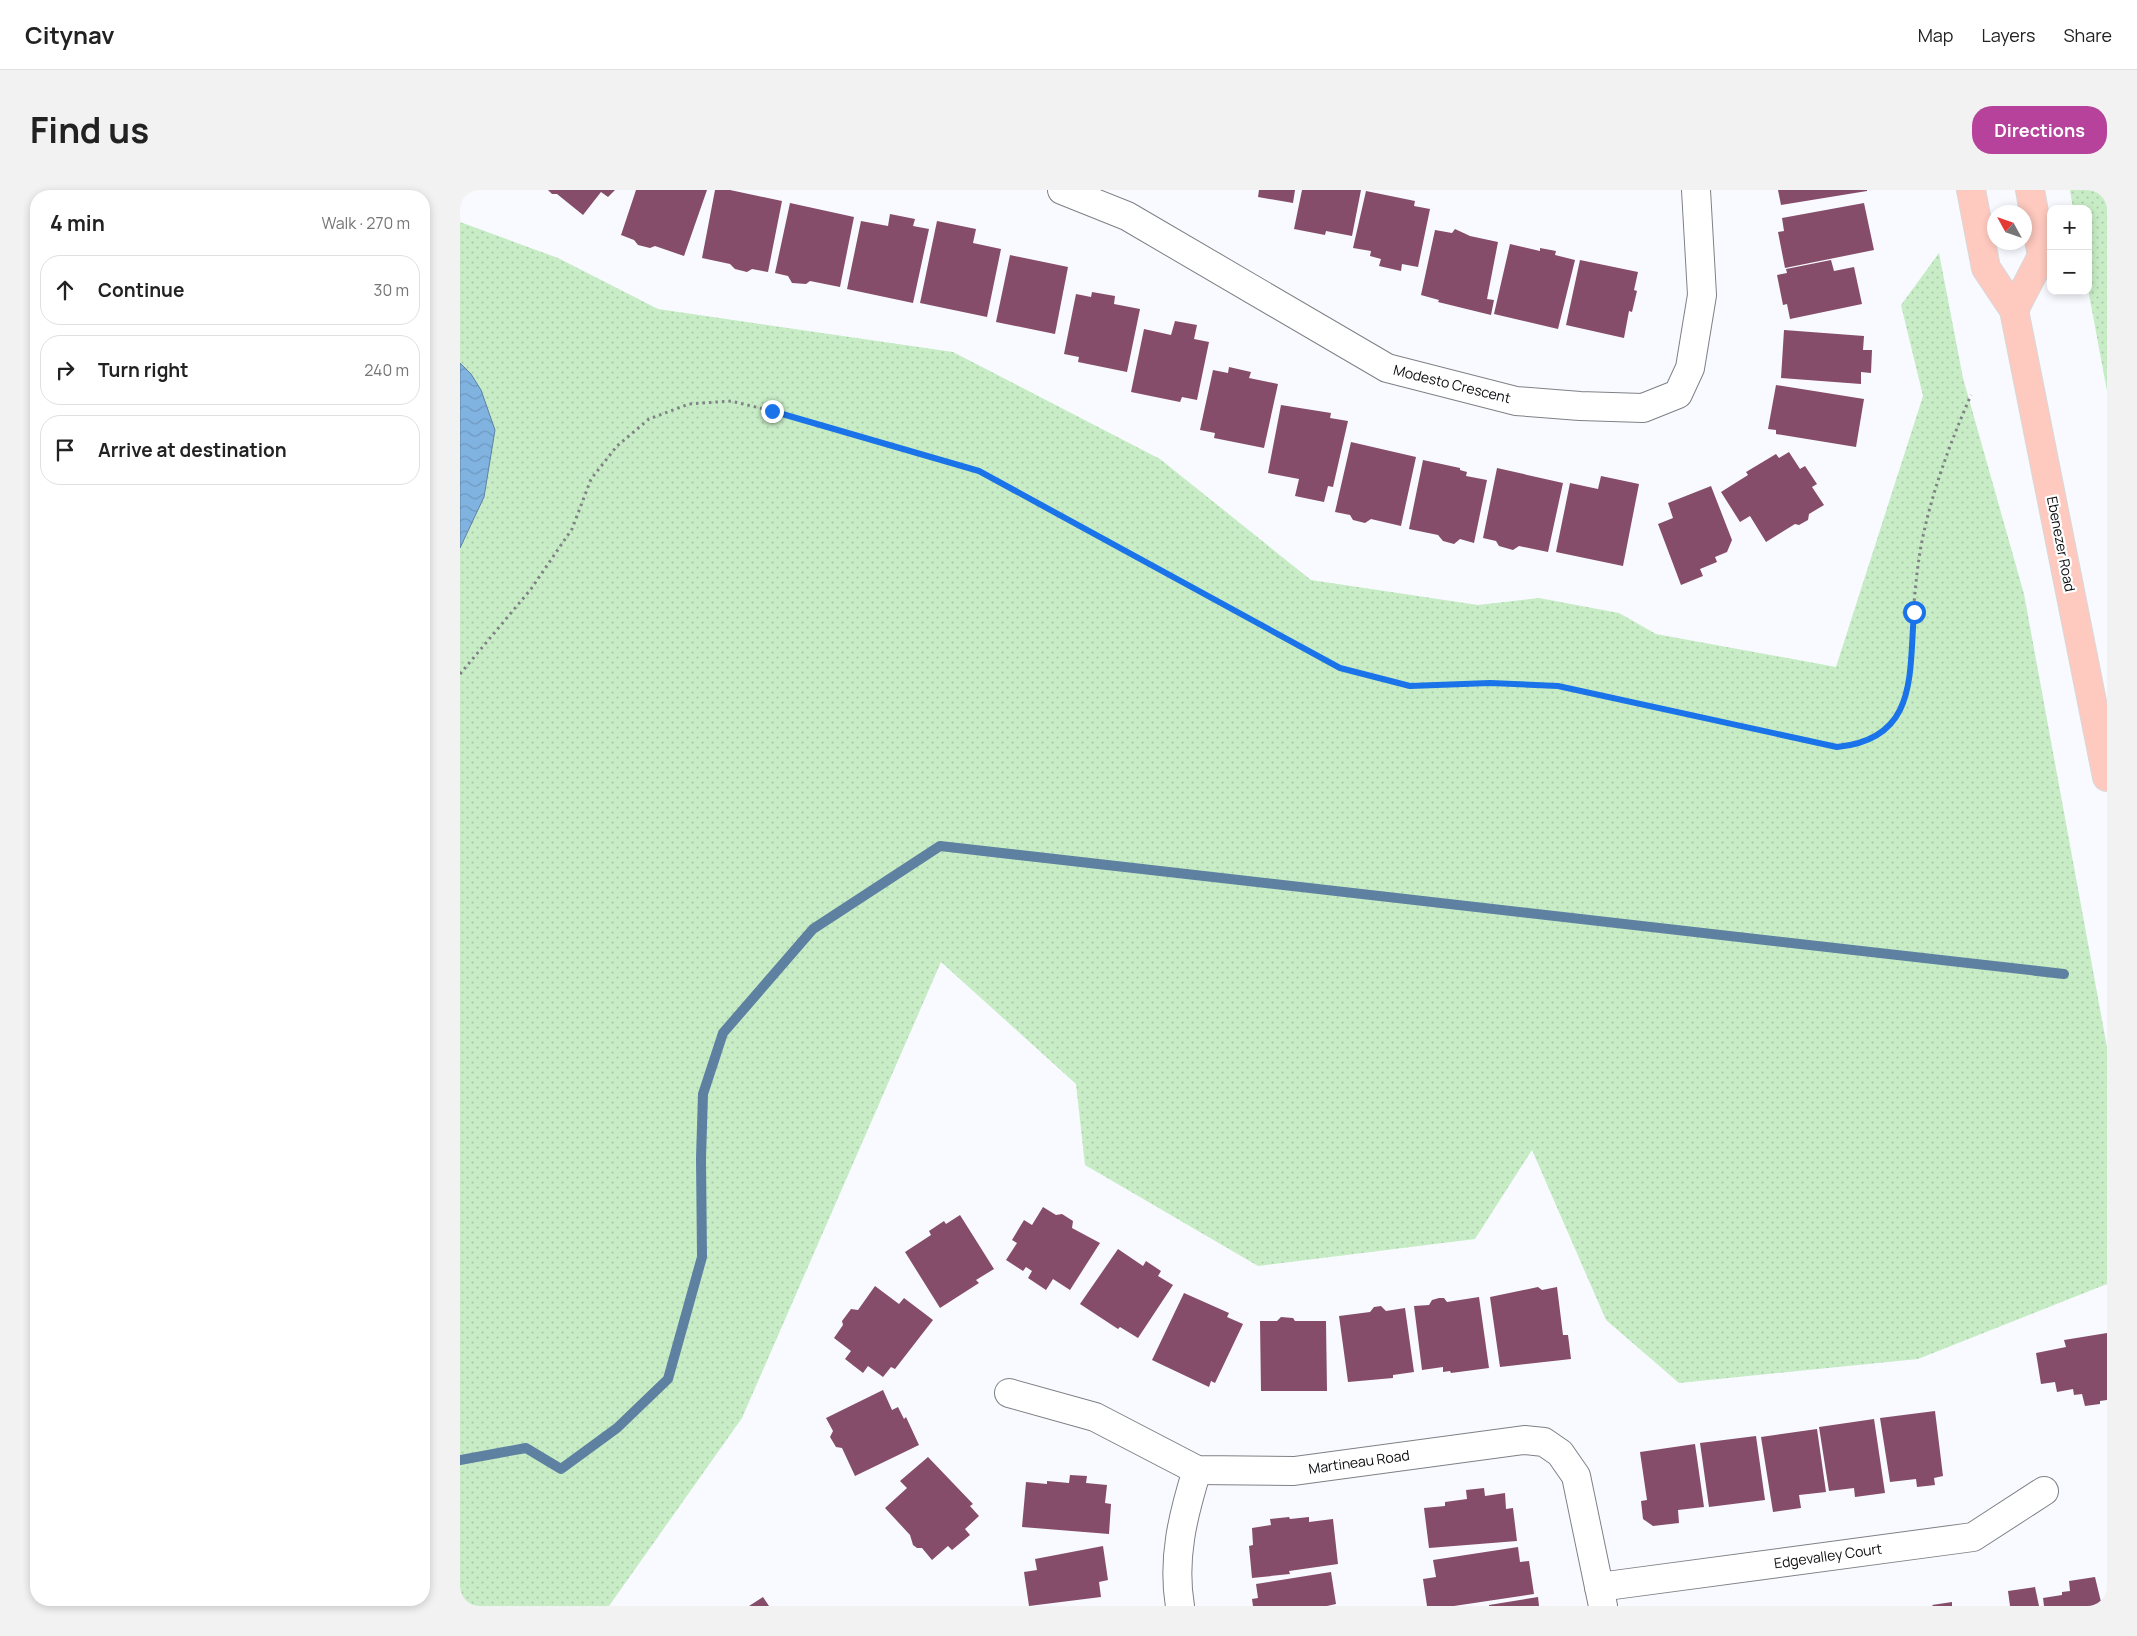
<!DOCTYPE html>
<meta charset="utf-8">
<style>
:root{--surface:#fff;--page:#f2f2f2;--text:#222;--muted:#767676;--line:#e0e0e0;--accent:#b6429b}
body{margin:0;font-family:Manrope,sans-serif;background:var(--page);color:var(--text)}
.controls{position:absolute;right:15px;top:15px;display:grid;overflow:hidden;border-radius:10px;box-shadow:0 2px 8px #0003}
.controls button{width:45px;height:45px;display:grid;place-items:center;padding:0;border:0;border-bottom:1px solid var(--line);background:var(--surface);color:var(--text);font:25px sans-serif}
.compass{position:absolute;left:1527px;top:15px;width:45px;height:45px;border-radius:50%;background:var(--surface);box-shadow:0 2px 8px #0003;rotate:310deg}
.stop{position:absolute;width:15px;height:15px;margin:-11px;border:4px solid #1a73e8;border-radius:50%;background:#fff}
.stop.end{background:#1a73e8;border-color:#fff;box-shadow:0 1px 5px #0008}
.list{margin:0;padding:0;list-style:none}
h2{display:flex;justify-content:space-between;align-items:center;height:65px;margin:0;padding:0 20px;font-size:21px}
h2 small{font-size:16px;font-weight:400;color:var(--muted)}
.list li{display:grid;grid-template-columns:32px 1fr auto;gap:15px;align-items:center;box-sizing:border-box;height:70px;margin:0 10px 10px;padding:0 10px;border:1px solid var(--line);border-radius:20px}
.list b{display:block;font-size:19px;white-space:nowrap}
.list em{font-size:16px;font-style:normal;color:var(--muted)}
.icon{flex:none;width:28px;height:28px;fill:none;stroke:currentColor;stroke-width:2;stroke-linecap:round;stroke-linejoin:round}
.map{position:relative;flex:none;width:1647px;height:1416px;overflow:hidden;border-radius:20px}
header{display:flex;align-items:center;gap:30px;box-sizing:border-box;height:70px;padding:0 25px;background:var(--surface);border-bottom:1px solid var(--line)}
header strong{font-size:24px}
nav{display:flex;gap:28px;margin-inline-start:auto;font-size:18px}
.intro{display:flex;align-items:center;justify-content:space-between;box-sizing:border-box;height:120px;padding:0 30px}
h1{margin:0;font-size:35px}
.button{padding:12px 22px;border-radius:20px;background:var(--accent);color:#fff;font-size:18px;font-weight:700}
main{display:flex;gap:30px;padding:0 30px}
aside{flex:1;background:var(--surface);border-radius:20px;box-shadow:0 2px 8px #0003}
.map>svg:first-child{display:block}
</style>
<header>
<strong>Citynav</strong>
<nav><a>Map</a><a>Layers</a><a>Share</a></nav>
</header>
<div class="intro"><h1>Find us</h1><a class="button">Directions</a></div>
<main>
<aside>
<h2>4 min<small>Walk · 270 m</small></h2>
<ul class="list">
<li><svg class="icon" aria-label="ahead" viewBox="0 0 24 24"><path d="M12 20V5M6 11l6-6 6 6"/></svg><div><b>Continue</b></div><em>30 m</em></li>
<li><svg class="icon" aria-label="right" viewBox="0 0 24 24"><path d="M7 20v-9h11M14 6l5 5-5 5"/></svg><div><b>Turn right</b></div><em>240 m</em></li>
<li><svg class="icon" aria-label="arrive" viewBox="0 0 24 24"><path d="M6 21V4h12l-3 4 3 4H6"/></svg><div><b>Arrive at destination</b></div></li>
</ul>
</aside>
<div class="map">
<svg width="1647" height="1416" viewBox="0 0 1647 1416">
<defs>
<pattern id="grass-dots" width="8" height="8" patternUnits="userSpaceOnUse" patternTransform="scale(1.25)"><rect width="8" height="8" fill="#c8edc6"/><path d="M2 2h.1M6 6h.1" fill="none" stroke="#aacaa9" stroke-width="1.8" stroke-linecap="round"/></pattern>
<pattern id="water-waves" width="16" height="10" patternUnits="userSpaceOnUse" patternTransform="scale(1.25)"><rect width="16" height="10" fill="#81b3e1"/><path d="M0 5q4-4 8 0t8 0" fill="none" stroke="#6e99c0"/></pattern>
</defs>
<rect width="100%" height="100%" fill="#f8faff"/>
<g fill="url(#grass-dots)">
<polygon points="1610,0 1647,0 1647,201 1628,99 1628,19 1613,19"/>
<polygon points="0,32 98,68 198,119 493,162 700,269 851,390 1018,415 1079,408 1159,423 1196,444 1376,477 1463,206 1441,115 1479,63 1503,188 1564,404 1647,857 1647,1094 1458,1169 1219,1193 1146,1130 1072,960 1015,1049 798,1076 625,975 616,894 481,772 282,1228 149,1416 0,1416"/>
</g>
<polygon fill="url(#water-waves)" stroke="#5e81a2" points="0,173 11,184 21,200 35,240 24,307 0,358"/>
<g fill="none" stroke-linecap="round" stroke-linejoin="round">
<polyline stroke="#5e81a2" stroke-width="10" points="0,1270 66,1258 101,1279 157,1238 208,1189 242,1067 241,968 243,904 263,843 353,739 480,656 1604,784"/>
</g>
<g fill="#854d6a">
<polygon points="88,0 155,0 148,7 141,2 123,25 97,4 92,4"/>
<polygon points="176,0 247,0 224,66 195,56 190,58 178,55 174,50 161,45"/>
<polygon points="255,0 270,0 322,11 308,82 292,79 287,82 275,79 270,74 242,68"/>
<polygon points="799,0 835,0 833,13 798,7"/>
<polygon points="842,0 901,0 892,46 866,41 865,45 834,39"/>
<polygon points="1318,0 1407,0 1407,1 1321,15"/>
<polygon points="906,1 955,11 954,16 970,19 958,77 942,74 941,81 919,76 921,69 910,66 911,61 893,58"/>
<polygon points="330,13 394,27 380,97 350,91 346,94 332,93 328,86 315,83"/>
<polygon points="1404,13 1414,60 1325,78 1318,42 1324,41 1322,28"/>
<polygon points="430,24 455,29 453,36 469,39 453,113 387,99 401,31 428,36"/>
<polygon points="477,31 516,39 513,53 541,59 527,127 460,113"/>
<polygon points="995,39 1010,46 1038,52 1027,109 1034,110 1031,125 978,112 979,110 961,105 975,40 992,43"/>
<polygon points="1050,54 1080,61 1080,58 1096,61 1095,65 1115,70 1098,139 1034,124"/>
<polygon points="550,65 608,77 595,144 536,132"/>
<polygon points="1120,70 1178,82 1174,100 1177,101 1172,122 1169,121 1164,148 1106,135"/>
<polygon points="1371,70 1374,81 1394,77 1402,114 1330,129 1327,114 1323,115 1317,85 1327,83 1326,79"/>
<polygon points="632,102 655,106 654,114 680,119 667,182 618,172 619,167 604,164 616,104 631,107"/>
<polygon points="715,131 737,135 734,149 749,152 737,210 722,207 720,212 671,202 684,139 711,145"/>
<polygon points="1324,140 1404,146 1403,160 1412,160 1411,183 1401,182 1401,194 1321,188"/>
<polygon points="769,177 791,182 789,188 818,194 804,258 754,248 755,243 740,240 753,180 768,183"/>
<polygon points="1316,195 1404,209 1396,257 1316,244 1316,240 1308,239"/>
<polygon points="821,215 871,223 870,228 888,231 873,297 868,296 864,312 835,306 839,289 808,283"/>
<polygon points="891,252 956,267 941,336 911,329 905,333 893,330 890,325 875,322"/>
<polygon points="1329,262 1340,279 1345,276 1357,294 1352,297 1364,315 1349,324 1348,330 1339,335 1335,334 1306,352 1290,326 1280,332 1261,302 1288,285 1286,282 1316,264 1319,268"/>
<polygon points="963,270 1000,278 1000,280 1007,282 1006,286 1027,290 1014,353 1000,349 994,354 983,351 978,345 949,339"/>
<polygon points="1037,278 1103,293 1088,362 1059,356 1053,360 1039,356 1036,351 1023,348"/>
<polygon points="1141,286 1179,294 1163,376 1096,362 1110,293 1138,299"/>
<polygon points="1251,296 1272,350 1267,362 1255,367 1257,372 1240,379 1243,386 1221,395 1198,334 1213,328 1208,313"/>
<polygon points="583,1017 596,1025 602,1024 613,1031 612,1038 640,1053 610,1100 593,1089 586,1100 568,1088 572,1081 566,1077 563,1081 546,1070 557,1053 552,1050 564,1030 572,1035"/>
<polygon points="500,1025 534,1079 516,1090 519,1093 480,1118 445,1062 471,1045 469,1041 484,1031 486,1034"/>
<polygon points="658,1059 683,1076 686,1071 701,1081 698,1086 713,1095 678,1148 660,1137 658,1139 620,1114"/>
<polygon points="415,1096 439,1114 444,1108 473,1130 435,1179 431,1177 423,1187 408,1176 403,1183 385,1169 391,1161 374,1148 383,1135 382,1131 391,1119 398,1120"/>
<polygon points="1078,1097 1082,1100 1097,1097 1103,1145 1108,1145 1111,1169 1040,1177 1030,1107"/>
<polygon points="724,1103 769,1123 767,1127 783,1134 755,1193 751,1191 749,1197 692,1170"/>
<polygon points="1019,1107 1029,1178 991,1183 990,1181 983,1182 983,1177 962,1180 954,1116 969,1115 972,1110 979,1108 984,1108 987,1112"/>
<polygon points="921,1116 926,1121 945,1118 954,1182 933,1185 933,1188 888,1192 879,1126 910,1122 914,1117"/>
<polygon points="821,1127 833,1128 835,1131 866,1131 867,1201 801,1201 800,1131 817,1131"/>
<polygon points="1647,1143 1647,1210 1640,1211 1640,1214 1625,1216 1622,1204 1614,1205 1613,1199 1597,1202 1595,1192 1581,1194 1576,1163 1606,1157 1604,1150"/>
<polygon points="423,1200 432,1220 438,1217 444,1229 446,1227 459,1255 395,1286 382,1258 376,1257 370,1247 373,1241 366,1228"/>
<polygon points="1475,1221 1483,1286 1474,1288 1475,1295 1457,1297 1456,1289 1430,1292 1420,1228"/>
<polygon points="1414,1229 1425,1303 1395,1307 1394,1298 1369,1301 1359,1237"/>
<polygon points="1357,1239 1366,1302 1339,1305 1341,1318 1313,1322 1301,1247"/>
<polygon points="1296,1246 1305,1310 1249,1317 1240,1253"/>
<polygon points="1235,1254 1244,1317 1218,1320 1219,1333 1193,1336 1183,1329 1181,1311 1187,1310 1180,1262"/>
<polygon points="468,1267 513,1314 510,1316 519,1326 505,1339 510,1345 492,1360 488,1356 472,1370 462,1358 457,1358 453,1355 450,1345 425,1318 447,1298 440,1291"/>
<polygon points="610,1285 627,1286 626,1293 647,1295 645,1313 651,1314 649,1344 562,1337 566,1292 587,1294 587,1291 609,1293"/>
<polygon points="1024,1298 1025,1306 1045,1303 1046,1319 1053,1318 1057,1351 969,1358 964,1318 985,1316 985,1312 1007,1309 1006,1300"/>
<polygon points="829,1327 830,1329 849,1327 849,1332 873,1329 878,1374 829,1381 830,1384 792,1388 789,1356 793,1355 792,1338 811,1335 810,1329"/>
<polygon points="643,1356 648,1390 639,1392 641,1407 569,1416 564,1382 577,1380 575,1369"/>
<polygon points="1058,1357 1060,1372 1069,1371 1074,1404 994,1416 967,1416 963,1389 976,1387 973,1370"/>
<polygon points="871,1382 876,1414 867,1416 793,1416 792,1409 798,1408 796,1394"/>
<polygon points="1635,1387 1642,1416 1584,1416 1583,1408 1602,1405 1602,1402 1610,1401 1609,1391"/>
<polygon points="1575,1397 1579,1416 1550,1416 1548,1401"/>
<polygon points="303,1407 309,1416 289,1416"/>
<polygon points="1078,1407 1079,1416 1029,1416 1029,1415"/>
<polygon points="1492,1412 1492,1416 1473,1416 1472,1415"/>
</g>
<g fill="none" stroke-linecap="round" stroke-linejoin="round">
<g stroke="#7e8085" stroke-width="30">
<g id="minor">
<polyline points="602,0 667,26 927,178 1056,211 1120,216 1183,218 1218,204 1230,178 1242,105 1236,0"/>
<polyline points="549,1203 635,1227 737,1280 834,1281 1064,1250 1084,1252 1100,1263 1116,1286 1143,1416"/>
<polyline points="1139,1397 1513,1347 1584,1301"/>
<path d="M720 1416C712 1369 723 1325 737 1280"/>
</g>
</g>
<g stroke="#d8d8d8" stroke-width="30">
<g id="major">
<polyline points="1511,0 1526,78 1554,120 1647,587"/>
<polyline points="1554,120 1582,66 1570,0"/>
</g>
</g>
<path stroke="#808185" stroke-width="3" stroke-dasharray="2.5 4" stroke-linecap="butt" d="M0 484 71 399 112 339 131 289 157 256 189 229 229 214 271 211 312 221 519 281 879 478 949 496 1030 493 1098 496 1377 557C1419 553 1437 537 1448 497 1452 450 1453 402 1461 356 1471 304 1490 253 1511 205"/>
<use href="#minor" stroke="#fff" stroke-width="28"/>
<use href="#major" stroke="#fec9bf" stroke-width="28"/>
</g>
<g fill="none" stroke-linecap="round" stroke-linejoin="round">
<path stroke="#1a73e8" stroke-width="6" d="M312 221 519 281 880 478 950 496 1030 493 1098 496 1377 557C1458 549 1449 485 1454 422"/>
</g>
<g text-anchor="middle" stroke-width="4.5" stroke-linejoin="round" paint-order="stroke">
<g font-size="14" fill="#0b0c0e" stroke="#fff">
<text transform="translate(992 194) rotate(14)" y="5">Modesto Crescent</text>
<text transform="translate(1601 354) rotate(79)" y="5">Ebenezer Road</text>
<text transform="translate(899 1272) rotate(-8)" y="5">Martineau Road</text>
<text transform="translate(1368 1366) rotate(-8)" y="5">Edgevalley Court</text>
</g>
</g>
</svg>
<div class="controls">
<button>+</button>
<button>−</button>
</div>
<svg class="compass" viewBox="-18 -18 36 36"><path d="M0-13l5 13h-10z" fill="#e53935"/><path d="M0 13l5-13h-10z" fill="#767676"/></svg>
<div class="stop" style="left:1454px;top:422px"></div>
<div class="stop end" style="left:312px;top:221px"></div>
</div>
</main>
